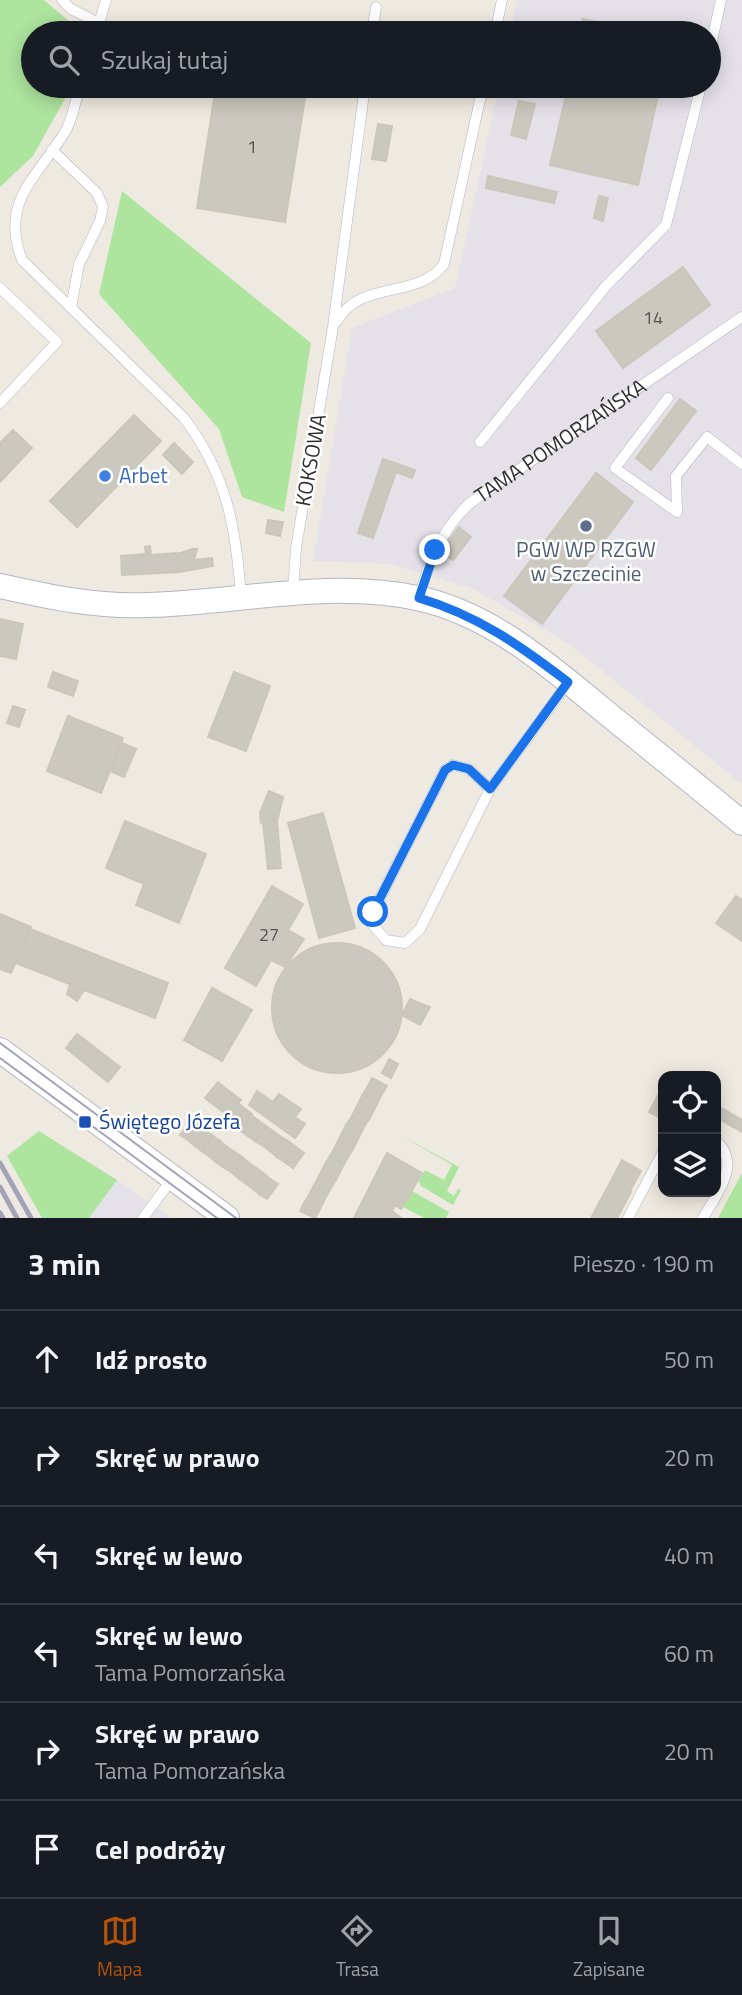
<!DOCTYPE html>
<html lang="pl">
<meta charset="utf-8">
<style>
:root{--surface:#171b24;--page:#242831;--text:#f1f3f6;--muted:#9ea1a6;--line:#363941;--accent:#b45309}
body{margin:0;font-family:"Titillium Web",sans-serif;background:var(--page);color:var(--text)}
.controls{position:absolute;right:21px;bottom:21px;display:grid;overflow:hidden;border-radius:14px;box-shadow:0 4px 18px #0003}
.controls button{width:63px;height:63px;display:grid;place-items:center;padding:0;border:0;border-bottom:2px solid var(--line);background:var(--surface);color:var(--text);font:35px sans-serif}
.stop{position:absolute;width:21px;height:21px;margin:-16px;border:5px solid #1a73e8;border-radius:50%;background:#fff}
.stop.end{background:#1a73e8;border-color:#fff;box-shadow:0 2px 7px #0008}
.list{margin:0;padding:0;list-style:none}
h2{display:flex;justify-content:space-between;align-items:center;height:91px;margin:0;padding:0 28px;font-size:30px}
h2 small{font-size:23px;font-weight:400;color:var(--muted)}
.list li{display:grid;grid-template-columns:46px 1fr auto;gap:21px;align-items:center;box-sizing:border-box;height:98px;padding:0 28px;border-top:2px solid var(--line)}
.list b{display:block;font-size:26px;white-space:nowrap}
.list p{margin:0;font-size:23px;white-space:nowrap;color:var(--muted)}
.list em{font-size:23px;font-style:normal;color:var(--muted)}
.icon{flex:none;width:38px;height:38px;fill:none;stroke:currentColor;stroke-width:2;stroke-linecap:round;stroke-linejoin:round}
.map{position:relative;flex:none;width:742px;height:1218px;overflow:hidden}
.search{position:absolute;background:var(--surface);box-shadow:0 4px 18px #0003;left:21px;right:21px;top:21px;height:77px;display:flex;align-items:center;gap:18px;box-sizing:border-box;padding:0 24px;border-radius:38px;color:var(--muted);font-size:26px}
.sheet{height:679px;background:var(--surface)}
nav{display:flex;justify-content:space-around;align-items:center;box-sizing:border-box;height:98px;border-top:2px solid var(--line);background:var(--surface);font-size:19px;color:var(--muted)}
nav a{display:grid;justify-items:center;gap:4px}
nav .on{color:var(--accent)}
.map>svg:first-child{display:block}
</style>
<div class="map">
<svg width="742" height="1218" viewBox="0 0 742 1218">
<rect width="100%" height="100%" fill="#efeae1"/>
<g fill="#e4e1e8">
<polygon points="517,0 742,0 742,784 568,643 471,588 389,564 313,561 352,328 455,288 499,86 709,86 709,33 510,33"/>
<polygon points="117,1180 171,1218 85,1218"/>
</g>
<g fill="#ade49e">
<polygon points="0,0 44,0 71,23 75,33 33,33 33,86 72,86 33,156 0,187"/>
<polygon points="122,191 311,343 284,512 242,497 219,429 99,294"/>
<polygon points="39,1131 117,1180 89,1218 42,1218 7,1156"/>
<polygon points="398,1134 459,1167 447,1191 454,1196 458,1189 461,1190 453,1205 421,1186 419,1181 425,1170 444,1180 452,1165"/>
<polygon points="742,1173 742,1218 718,1218"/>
<polygon points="412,1191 449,1212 446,1218 424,1218 403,1207"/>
</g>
<g fill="#cbc8bf" stroke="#cac7ba" stroke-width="2">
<polygon points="583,19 644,33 580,33"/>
<polygon points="216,86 307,86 285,222 197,208"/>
<polygon points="568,86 660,86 638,185 550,165"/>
<polygon points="519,101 535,104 526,139 511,135"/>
<polygon points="378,124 392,126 386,161 372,159"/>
<polygon points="488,176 557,192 554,203 486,188"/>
<polygon points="599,196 608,198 603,221 594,218"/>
<polygon points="683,267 710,305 623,368 596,331"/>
<polygon points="680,399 696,411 651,470 636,458"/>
<polygon points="134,415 161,441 77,527 50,501"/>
<polygon points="13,430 32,448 0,482 0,443"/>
<polygon points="174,443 193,462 182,474 163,455"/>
<polygon points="383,459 415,470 412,478 396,472 373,538 358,533"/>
<polygon points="596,473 633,502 542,624 504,596"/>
<polygon points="268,520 283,522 280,536 266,533"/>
<polygon points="459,527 471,537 453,560 441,551"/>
<polygon points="150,546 151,555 177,553 179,572 122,575 121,556 146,554 145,547"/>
<polygon points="192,549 197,549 194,560 212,558 213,566 179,572 178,554"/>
<polygon points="0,619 23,624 16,659 0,656"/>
<polygon points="53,672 78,681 73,696 48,687"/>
<polygon points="234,672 270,686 246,751 208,737"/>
<polygon points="13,706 25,710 19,727 7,723"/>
<polygon points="68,716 123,738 101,793 47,771"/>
<polygon points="122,743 136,749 124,777 110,771"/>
<polygon points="269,791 283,797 277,821 261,823 260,813"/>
<polygon points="323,813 355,928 319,938 288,823"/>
<polygon points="125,821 206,854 179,923 136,905 144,884 106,868"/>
<polygon points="277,821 281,868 268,869 263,823"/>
<polygon points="272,886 303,904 288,930 304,939 285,967 271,960 256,986 225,968"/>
<polygon points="736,896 742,900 742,941 716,923"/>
<polygon points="0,914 31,927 11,973 0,969"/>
<polygon points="30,929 168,983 155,1018 16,963"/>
<circle cx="337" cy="1008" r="65"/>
<polygon points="70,984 84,990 77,1001 67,994"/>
<polygon points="212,988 252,1010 222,1061 184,1040"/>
<polygon points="410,999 419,1003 411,1020 402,1015"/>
<polygon points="419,1003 430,1007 420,1025 411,1020"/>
<polygon points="77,1034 120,1067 108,1082 66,1048"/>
<polygon points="389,1059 398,1064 391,1078 382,1073"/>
<polygon points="372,1078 387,1086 382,1094 368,1086"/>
<polygon points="218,1082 225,1088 214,1105 205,1098"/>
<polygon points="368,1086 382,1094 378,1102 363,1094"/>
<polygon points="225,1088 233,1094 221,1110 214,1105"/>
<polygon points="257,1091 273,1102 279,1094 301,1109 295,1117 305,1124 295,1138 249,1105"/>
<polygon points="660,1092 663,1094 663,1119 649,1112"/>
<polygon points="233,1094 241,1100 228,1116 221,1110"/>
<polygon points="363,1094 378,1102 374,1110 359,1102"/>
<polygon points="359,1102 374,1110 370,1118 355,1110"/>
<polygon points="238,1103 245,1109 233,1124 226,1118"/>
<polygon points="716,1105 742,1120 742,1132 716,1117"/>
<polygon points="245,1109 252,1114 241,1130 233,1124"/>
<polygon points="355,1110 370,1118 365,1125 351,1118"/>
<polygon points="251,1115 259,1121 248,1136 241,1131"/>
<polygon points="351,1118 365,1125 361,1133 346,1125"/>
<polygon points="191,1120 199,1125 188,1140 180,1135"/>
<polygon points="259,1121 266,1126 255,1141 248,1136"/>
<polygon points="199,1125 206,1131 195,1146 188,1140"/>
<polygon points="346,1125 361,1133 357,1141 342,1133"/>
<polygon points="266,1126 273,1131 263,1146 255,1141"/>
<polygon points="206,1131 213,1136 202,1151 195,1146"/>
<polygon points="273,1131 280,1136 270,1151 263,1146"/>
<polygon points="342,1133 357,1141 353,1149 338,1141"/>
<polygon points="213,1136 220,1141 209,1156 202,1151"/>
<polygon points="280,1136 288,1141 277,1157 270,1151"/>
<polygon points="220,1141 227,1147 216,1162 209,1156"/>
<polygon points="288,1141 296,1147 286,1163 277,1157"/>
<polygon points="338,1141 353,1149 348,1157 334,1149"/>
<polygon points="227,1147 235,1152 223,1167 216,1162"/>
<polygon points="296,1147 304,1153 293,1168 286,1163"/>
<polygon points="334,1149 348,1157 344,1164 330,1156"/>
<polygon points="235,1152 242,1157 231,1172 223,1167"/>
<polygon points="387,1153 422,1173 401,1209 395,1205 392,1211 401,1218 354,1218"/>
<polygon points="330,1156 344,1164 340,1172 325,1164"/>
<polygon points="242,1157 249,1163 238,1178 231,1172"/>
<polygon points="622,1160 641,1171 630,1191 611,1181"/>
<polygon points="249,1163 256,1168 245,1183 238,1178"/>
<polygon points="325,1164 340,1172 336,1180 321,1172"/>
<polygon points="256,1168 263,1173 252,1188 245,1183"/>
<polygon points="321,1172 336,1180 331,1188 317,1180"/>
<polygon points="263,1173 270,1179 259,1194 252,1188"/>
<polygon points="270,1179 278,1184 267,1199 259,1194"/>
<polygon points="317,1180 331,1188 327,1195 313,1187"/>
<polygon points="611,1181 631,1192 617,1218 591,1218"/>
<polygon points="313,1187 327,1195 323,1203 309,1195"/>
<polygon points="309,1195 323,1203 319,1211 304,1203"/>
<polygon points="304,1203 319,1211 315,1218 300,1211"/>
</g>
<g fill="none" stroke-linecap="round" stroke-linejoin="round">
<g stroke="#b4b5c0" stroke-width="11">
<g id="service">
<polyline points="62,0 71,9 99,23"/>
<polyline points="96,33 106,0"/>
<polyline points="372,33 376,7"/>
<polyline points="495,33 502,0"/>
<polyline points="709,54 721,0"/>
<path d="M80 86C75 101 73 119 65 132 35 180 0 202 22 260L184 418C227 475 236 527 241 597"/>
<polyline points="52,150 97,193 103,207 100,221 79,264 71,308"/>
<polyline points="0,288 57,342 0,403"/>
<path d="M337 321C361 279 418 300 444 264L483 86"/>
<polyline points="668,398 615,468 677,512"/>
<polyline points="480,442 606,286 666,225 701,86"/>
<polyline points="677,512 676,476 707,437 742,464"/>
<polyline points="293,593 296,548 333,327 365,86"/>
<path id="s1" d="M419 598C429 561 442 529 470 503L742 317"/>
<polyline points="490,789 469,769 453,765 445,770 373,912 372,924 386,940 405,943 420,929 490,789 568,683"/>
<polyline points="143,1218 172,1179"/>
<polyline points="628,1218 663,1152"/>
<path d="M703 1218C717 1194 742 1163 716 1141"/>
</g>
</g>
<g stroke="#b4b5c0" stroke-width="26">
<g id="tertiary">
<path d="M0 586C49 597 96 607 147 605 236 603 328 579 417 598 494 614 555 671 614 719 657 754 700 788 742 823"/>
<polyline points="0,1050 227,1218"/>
</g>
</g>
<use href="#service" stroke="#fff" stroke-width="10"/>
<use href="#tertiary" stroke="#fff" stroke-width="24"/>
<g stroke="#a3a3b7" stroke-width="2">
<polyline points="0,1043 236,1218"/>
<polyline points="0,1058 217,1218"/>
</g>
<g stroke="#a3a3b7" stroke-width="5">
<polyline points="0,1163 31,1218"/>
<polyline points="0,1187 17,1218"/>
<polyline points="0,1213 3,1218"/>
</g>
</g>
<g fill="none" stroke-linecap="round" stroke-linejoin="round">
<path stroke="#1a73e8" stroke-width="9" d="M373 912 445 770 453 765 469 769 490 789 568 682C521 646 477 615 419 598L435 550"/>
</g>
<circle fill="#3f7fe0" stroke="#fff" stroke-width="2.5" cx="105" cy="476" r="7"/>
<circle fill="#5c6f8a" stroke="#fff" stroke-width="2.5" cx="586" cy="526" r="7"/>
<rect fill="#1a4fb4" stroke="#fff" stroke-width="2.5" x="78" y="1115" width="14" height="14" rx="3.5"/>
<g text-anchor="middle" stroke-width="5" stroke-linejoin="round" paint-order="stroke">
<g font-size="18" fill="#555452">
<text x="252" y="153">1</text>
<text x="653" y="324">14</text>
<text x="269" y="941">27</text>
</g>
<g font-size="21" fill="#2e2e2e" stroke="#fff">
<text dy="7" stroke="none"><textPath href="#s1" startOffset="219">TAMA POMORZAŃSKA</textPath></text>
<text transform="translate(311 460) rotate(-80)" y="7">KOKSOWA</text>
</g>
<g font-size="21" fill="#366cbe" stroke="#fff" text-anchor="start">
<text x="119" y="483">Arbet</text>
</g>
<g font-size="21" fill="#4e5e75" stroke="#fff">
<text x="586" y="557">PGW WP RZGW<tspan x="586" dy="24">w Szczecinie</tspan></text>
</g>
<g font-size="21" fill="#164399" stroke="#fff" text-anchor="start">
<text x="99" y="1129">Świętego Józefa</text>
</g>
</g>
</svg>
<div class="controls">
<button><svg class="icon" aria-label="locate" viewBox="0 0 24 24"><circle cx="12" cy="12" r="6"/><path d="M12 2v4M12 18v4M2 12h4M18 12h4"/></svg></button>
<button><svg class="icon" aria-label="layers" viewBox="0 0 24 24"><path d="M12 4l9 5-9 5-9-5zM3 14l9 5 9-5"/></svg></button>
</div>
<div class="stop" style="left:373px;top:912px"></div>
<div class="stop end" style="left:435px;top:550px"></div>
<div class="search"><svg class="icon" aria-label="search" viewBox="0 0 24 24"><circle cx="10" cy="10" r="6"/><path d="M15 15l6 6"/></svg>Szukaj tutaj</div>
</div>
<section class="sheet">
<h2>3 min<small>Pieszo · 190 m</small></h2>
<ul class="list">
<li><svg class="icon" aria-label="ahead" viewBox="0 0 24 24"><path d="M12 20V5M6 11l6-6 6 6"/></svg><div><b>Idź prosto</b></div><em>50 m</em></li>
<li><svg class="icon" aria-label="right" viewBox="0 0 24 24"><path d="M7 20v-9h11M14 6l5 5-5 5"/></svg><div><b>Skręć w prawo</b></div><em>20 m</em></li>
<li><svg class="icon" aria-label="left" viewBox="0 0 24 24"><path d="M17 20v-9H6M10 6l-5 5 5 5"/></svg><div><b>Skręć w lewo</b></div><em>40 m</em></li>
<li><svg class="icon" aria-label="left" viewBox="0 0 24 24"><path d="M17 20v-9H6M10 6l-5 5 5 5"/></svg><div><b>Skręć w lewo</b><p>Tama Pomorzańska</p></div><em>60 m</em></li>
<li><svg class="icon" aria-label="right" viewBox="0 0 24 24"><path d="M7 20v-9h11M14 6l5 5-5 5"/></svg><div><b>Skręć w prawo</b><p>Tama Pomorzańska</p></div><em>20 m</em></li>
<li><svg class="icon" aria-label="arrive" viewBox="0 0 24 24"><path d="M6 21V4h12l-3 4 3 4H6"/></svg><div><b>Cel podróży</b></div></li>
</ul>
</section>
<nav>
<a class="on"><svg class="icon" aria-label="map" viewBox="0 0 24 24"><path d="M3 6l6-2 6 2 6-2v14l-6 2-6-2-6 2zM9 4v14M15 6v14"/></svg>Mapa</a>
<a><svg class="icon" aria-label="directions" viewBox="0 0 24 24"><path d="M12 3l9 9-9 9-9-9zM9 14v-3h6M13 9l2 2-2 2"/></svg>Trasa</a>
<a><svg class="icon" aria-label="saved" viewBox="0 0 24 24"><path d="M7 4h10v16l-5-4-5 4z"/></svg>Zapisane</a>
</nav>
